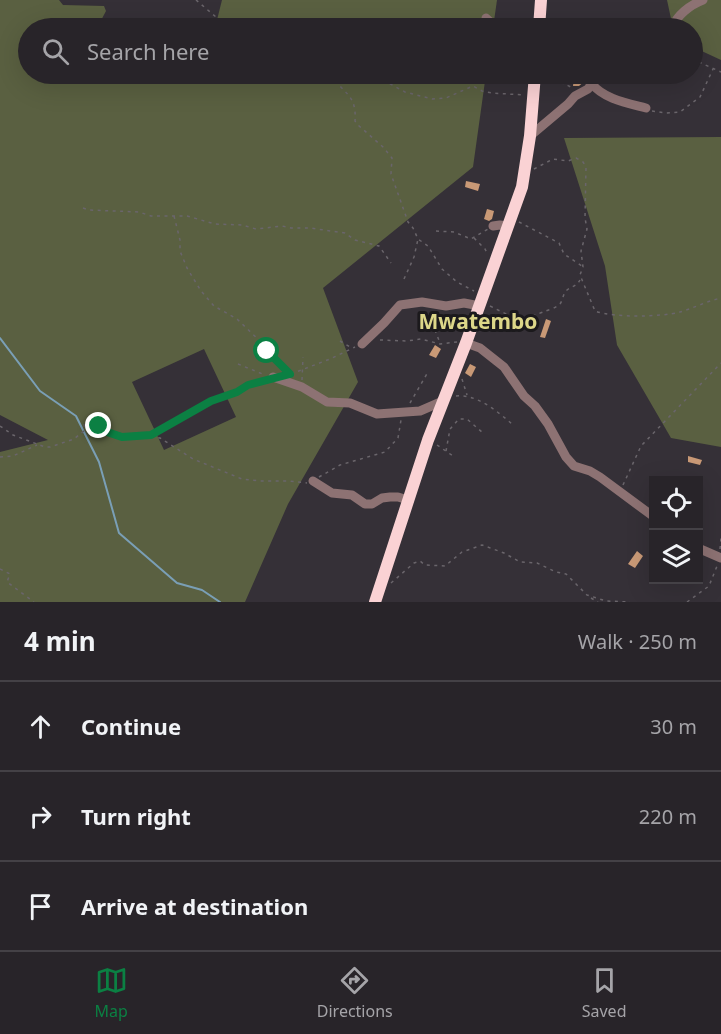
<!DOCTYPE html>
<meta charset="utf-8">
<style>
:root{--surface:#282429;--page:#302c31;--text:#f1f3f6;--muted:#a5a4a8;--line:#444146;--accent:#0b8043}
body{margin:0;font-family:"Noto Sans",sans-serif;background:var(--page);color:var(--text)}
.controls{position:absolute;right:18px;bottom:18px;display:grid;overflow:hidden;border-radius:0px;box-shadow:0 6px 24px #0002}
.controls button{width:54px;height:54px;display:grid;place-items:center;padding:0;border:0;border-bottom:2px solid var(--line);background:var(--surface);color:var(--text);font:30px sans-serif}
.stop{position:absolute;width:18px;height:18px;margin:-14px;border:4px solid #0b8043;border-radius:50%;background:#fff}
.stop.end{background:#0b8043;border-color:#fff;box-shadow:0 2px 6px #0008}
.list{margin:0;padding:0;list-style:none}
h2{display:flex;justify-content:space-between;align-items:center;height:78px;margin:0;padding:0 24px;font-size:26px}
h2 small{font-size:20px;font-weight:400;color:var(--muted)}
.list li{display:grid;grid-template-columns:39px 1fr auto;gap:18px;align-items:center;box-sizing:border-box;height:90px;padding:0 24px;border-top:2px solid var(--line)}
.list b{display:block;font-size:22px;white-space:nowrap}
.list em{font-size:20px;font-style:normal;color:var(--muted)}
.icon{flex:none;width:33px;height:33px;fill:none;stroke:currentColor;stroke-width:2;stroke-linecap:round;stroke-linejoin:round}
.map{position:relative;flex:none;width:721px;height:602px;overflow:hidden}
.search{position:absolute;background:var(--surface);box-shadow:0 6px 24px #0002;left:18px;right:18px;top:18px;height:66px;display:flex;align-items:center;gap:15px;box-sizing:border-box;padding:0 21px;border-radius:33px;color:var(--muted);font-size:22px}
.sheet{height:348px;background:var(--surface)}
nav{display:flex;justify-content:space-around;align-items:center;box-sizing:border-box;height:84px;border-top:2px solid var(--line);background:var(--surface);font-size:16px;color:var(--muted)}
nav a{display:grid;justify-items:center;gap:3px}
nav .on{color:var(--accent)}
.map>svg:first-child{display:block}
</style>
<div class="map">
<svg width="721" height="602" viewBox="0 0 721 602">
<rect width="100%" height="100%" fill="#353037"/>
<g fill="#5a6041" fill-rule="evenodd">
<path d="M0 0H59L63 5 104 6 106 11 97 28H28V74H486L473 167 323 288 358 382 288 504 245 602H0V452L48 440 0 415ZM204 349 236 417 164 450 132 382Z"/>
<polygon points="222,0 497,0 493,28 215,28"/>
<polygon points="667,0 721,0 721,60 693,47 692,28 673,28"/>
<polygon points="721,137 721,447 671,438 617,345 605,266 564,138"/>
</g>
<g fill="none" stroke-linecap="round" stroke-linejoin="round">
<polyline stroke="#7a9fb6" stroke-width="2" points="0,338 40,391 76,416 99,462 119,533 177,583 202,590 220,602"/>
</g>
<g fill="#c99976">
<polygon points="574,78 584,78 586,80 579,86 573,86"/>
<polygon points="466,181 480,184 478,191 465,187"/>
<polygon points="487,209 494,211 492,219 489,221 484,219"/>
<polygon points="546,319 551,321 545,338 540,337"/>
<polygon points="435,345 441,349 436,358 429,355"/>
<polygon points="470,364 476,367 471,377 465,373"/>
<polygon points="688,456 702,460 700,465 688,462"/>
<polygon points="637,551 643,556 635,568 628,564"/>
</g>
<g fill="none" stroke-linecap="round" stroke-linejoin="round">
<g stroke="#6a656b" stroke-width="1.5" stroke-dasharray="3 4.5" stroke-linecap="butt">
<polyline points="196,0 216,17 241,28"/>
<polyline points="692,59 721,72"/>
<path d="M332 74C341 94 357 92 355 121L358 125 383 147 392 158 391 174 408 222 413 228 418 239 428 246 442 269 457 282 474 291"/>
<polyline points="362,74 377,80 383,80 405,92 432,99 446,98 473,86 482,91 492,93 524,95"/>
<polyline points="554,79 573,88"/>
<polyline points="652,111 666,113 680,112 700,97 713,69"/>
<path d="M534 169 553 159 568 161 576 158 583 162 586 167 585 218 587 229 581 251 583 267 580 275 595 311C614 318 662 317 680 312 694 308 707 301 721 298"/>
<polyline points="83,208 89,210 139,212 151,216 187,216 215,224 242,225 256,229 282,226 291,228 310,228 345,233 355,240 379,246 391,263"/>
<polyline points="174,216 180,240 180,251 187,268 201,291 214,306 237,319 263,344 271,356 290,375"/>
<polyline points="519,222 559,243 564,254 582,266"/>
<polyline points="436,231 454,232 471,239 488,229"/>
<polyline points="474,238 485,249 488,255"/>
<polyline points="404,279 414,257 418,239"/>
<path d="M490 306C512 317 519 322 543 312 548 310 556 308 560 304 563 300 563 294 566 291 571 286 576 287 580 280"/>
<polyline points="435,330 440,343"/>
<polyline points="380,340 407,341 421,339 440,344 457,342"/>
<polyline points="340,341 352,348"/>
<polyline points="238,364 265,375"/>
<polyline points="291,374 330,359 355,347"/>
<polyline points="462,379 467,395"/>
<polyline points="302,380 303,357"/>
<path d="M456 396C477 394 497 411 512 424"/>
<polyline points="410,403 428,372"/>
<polyline points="0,426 13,435 45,447 50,447 74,439 85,430 84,424 88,421 107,432 122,437 139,435 160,438 193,459 242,479 260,481 289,481 307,483"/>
<polyline points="152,435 195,409 237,392 248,385 265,379"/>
<polyline points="437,445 453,456"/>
<polyline points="446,451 450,429 459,419 467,419 483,433"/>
<polyline points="0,457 13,456 37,445"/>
<polyline points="319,477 340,465 385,452 398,438 401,420"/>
<polyline points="623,485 641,446 721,363"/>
<polyline points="720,549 721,538"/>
<polyline points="0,569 10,574 7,582 34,602"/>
<polyline points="391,583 414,563 420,561 425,565 445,566 462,552 482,545 504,553 520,562 537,563 556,572 566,574 587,595 606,601 630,602"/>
<polyline points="591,598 598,602"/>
<polyline points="687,602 709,586 717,566"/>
</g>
<g stroke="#8d7273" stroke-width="9">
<polyline points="486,18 497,28"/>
<path d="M672 28C677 15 690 5 703 0"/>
<path d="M592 84C604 99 627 103 646 108"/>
<polyline points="530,136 568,104 575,96 588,89 598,74"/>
<polyline points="493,226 500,225 507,226"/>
<polyline points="466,343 480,348 504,367 524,396 535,406 548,424 566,457 574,466 590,471 600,477 654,517"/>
<polyline points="362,344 384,323 400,305 422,302 446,306 464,303 480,306"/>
<polyline points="273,377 302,387 327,402 350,403 377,414 420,411 443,401"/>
<polyline points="313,481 332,493 352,495 365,504 372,504 382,498 390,497 398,497 408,500"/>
<polyline points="698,548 721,558"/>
</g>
<g stroke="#fad2d4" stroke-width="12">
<polyline points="539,28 541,0"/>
<polyline points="375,602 428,440 466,343 522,187 530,136 535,74"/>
</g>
</g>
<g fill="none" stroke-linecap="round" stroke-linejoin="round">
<polyline stroke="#0b8043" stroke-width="8" points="99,426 107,432 122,437 151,435 211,401 237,392 248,385 290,374 267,351"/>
</g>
<g text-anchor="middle" stroke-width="6" stroke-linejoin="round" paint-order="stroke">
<g font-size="21" font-weight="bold" fill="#ddd789" stroke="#1b191c">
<text x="478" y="329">Mwatembo</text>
</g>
</g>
</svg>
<div class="controls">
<button><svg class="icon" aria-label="locate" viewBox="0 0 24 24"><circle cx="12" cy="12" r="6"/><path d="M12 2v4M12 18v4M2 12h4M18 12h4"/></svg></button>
<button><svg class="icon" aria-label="layers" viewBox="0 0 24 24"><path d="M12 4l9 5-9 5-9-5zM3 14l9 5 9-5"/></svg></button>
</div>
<div class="stop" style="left:267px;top:351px"></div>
<div class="stop end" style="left:99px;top:426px"></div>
<div class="search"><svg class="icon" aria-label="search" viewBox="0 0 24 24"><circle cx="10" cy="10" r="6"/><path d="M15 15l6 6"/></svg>Search here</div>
</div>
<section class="sheet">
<h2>4 min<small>Walk · 250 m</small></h2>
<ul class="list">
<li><svg class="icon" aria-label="ahead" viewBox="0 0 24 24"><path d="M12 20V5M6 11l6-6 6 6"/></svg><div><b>Continue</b></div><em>30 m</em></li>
<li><svg class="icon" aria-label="right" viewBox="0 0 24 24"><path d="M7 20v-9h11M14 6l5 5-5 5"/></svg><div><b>Turn right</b></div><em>220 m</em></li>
<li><svg class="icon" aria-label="arrive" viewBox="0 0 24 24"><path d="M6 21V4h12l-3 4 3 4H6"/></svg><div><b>Arrive at destination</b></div></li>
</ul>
</section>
<nav>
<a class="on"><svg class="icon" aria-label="map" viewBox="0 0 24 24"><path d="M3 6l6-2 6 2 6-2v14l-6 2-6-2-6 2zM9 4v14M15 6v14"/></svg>Map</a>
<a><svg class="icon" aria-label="directions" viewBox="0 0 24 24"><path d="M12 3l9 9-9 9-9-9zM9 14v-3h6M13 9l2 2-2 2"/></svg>Directions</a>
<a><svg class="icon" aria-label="saved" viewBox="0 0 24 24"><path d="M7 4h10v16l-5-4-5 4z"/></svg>Saved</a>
</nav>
